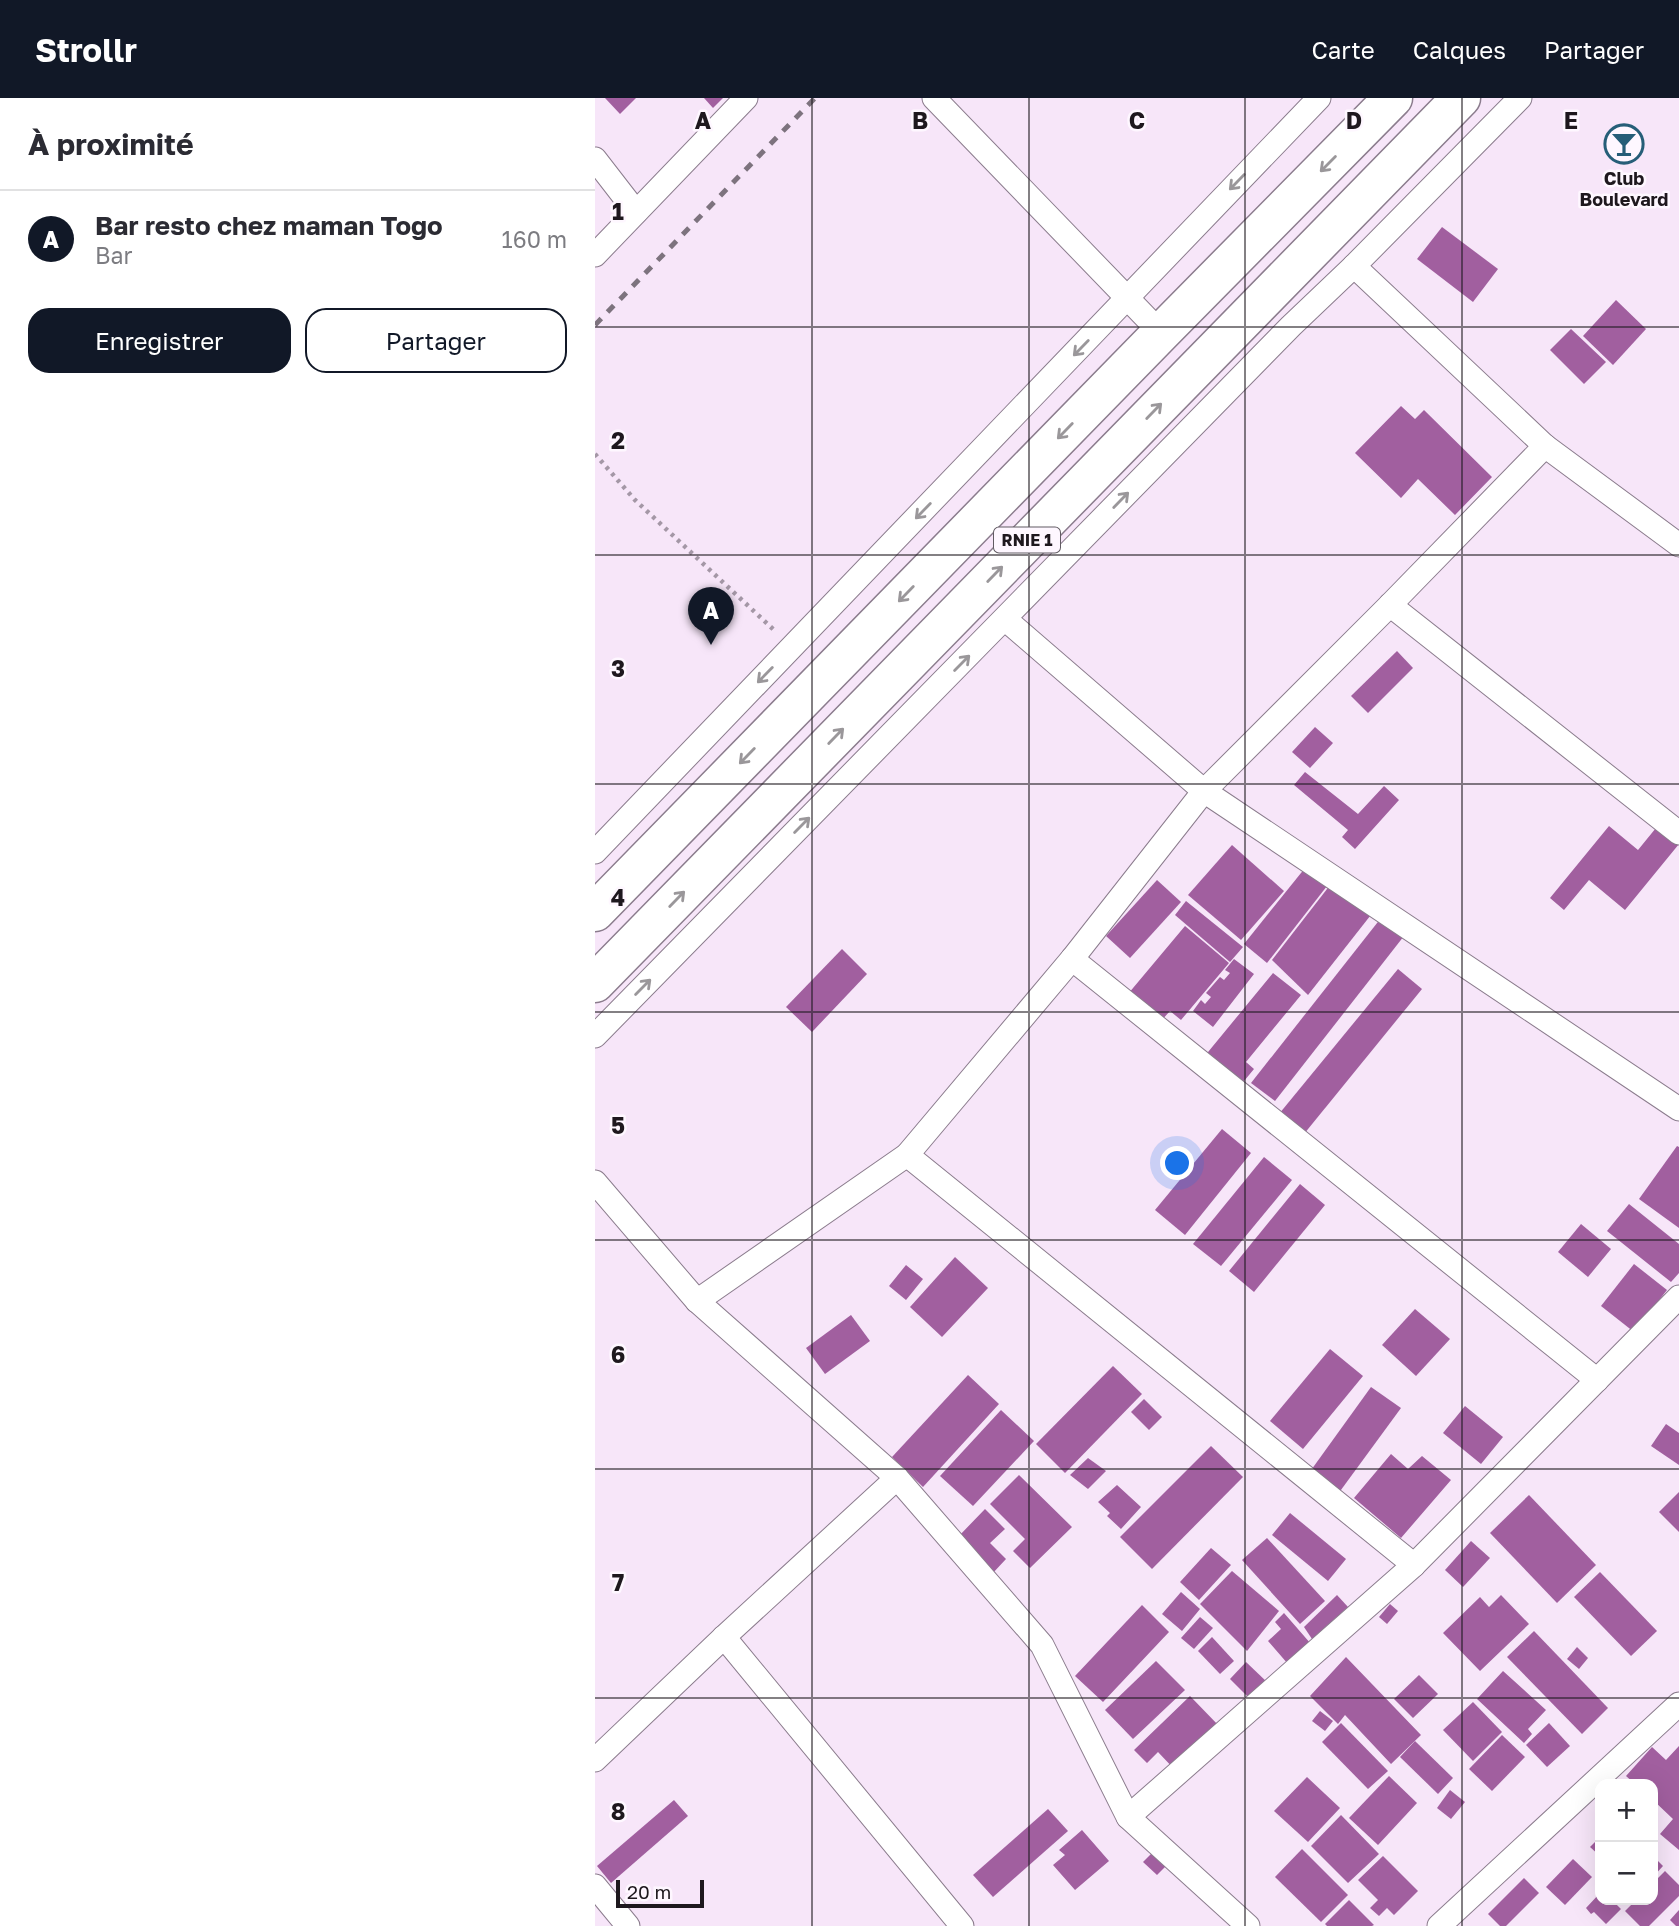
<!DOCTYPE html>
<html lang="fr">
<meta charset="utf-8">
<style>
:root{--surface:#fff;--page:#f2f2f3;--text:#2b2b33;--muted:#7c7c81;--line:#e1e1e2;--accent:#111827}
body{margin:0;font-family:"Golos Text",sans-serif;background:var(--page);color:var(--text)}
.controls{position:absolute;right:21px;bottom:21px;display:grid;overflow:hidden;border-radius:14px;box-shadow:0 7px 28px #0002}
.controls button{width:63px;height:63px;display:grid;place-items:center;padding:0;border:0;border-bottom:2px solid var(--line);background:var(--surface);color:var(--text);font:35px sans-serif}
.scale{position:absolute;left:21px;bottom:18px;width:88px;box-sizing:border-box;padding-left:7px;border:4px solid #1e181e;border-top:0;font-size:19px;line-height:24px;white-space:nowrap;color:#1e181e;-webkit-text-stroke:5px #fef7ff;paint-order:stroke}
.you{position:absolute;left:583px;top:1066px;width:24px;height:24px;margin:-18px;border:5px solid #fff;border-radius:50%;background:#1a73e8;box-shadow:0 0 0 10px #1a73e833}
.badge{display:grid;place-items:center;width:46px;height:46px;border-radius:50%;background:var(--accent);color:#fff;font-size:23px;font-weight:700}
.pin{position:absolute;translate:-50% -58px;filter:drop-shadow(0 2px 4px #0008)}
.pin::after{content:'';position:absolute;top:37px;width:24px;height:21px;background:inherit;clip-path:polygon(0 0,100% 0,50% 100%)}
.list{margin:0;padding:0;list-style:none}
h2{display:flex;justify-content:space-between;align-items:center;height:91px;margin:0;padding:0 28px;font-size:30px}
h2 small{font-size:23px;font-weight:400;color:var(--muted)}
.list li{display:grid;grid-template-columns:46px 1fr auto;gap:21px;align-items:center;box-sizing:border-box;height:98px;padding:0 28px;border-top:2px solid var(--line)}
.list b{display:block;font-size:26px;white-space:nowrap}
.list p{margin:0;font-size:23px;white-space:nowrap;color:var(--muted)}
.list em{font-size:23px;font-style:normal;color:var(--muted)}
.actions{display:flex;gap:14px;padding:21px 28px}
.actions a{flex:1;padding:16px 0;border:2px solid var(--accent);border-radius:21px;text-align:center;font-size:24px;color:var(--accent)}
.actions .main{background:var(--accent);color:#fff}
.map{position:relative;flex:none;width:1084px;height:1828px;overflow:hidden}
header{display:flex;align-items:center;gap:42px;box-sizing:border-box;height:98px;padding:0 35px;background:var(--accent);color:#fff}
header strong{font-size:33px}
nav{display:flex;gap:38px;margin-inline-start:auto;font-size:24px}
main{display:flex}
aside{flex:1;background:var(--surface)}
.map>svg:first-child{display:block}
</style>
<header>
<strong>Strollr</strong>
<nav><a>Carte</a><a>Calques</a><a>Partager</a></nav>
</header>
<main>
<aside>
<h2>À proximité<small></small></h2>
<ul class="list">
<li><span class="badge">A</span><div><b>Bar resto chez maman Togo</b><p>Bar</p></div><em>160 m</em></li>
</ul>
<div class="actions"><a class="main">Enregistrer</a><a>Partager</a></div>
</aside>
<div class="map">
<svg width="1084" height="1828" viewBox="0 0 1084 1828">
<rect width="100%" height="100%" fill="#f7e6f9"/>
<g fill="#a15f9f">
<polygon points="10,0 41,0 25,16"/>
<polygon points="109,0 128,0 118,10"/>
<polygon points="847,129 903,171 878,204 822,161"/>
<polygon points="1021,202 1051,231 1018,267 988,238"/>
<polygon points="976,231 1011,264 989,286 955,252"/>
<polygon points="806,308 820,321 829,312 897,379 860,417 823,381 806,400 760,355"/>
<polygon points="802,553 818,570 773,615 756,598"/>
<polygon points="720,629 738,645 715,670 697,654"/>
<polygon points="710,674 763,716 789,688 804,702 760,751 747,739 753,732 699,687"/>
<polygon points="1065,725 1084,746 1030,812 994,782 969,812 955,800 1014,728 1043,752"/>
<polygon points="637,747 689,793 646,842 593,797"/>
<polygon points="710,770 732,788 672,865 649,846"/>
<polygon points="562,782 586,804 535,860 511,838"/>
<polygon points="739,782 779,813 713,897 677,862"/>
<polygon points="591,803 648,849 635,864 580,817"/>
<polygon points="786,820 809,838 680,1003 656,985"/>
<polygon points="590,828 634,865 586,922 575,913 565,924 533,896"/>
<polygon points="247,851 272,876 217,934 191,909"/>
<polygon points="639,861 659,876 618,929 598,913 606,902 610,906 616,899 611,895 625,879 629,882 635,875 630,872"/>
<polygon points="803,871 827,891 709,1036 684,1016"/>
<polygon points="678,875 706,897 651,964 659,971 640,994 604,965"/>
<polygon points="627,1031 656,1055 590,1137 560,1112"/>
<polygon points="1082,1048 1084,1049 1084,1130 1044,1101"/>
<polygon points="669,1059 697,1082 626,1168 598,1146"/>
<polygon points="705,1086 730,1107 659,1194 634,1173"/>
<polygon points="1034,1106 1084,1146 1084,1175 1076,1184 1012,1133"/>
<polygon points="986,1126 1016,1151 993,1179 963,1154"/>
<polygon points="360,1159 393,1190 347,1239 315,1209"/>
<polygon points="1039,1166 1072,1192 1039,1234 1006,1208"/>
<polygon points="311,1167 328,1181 311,1202 294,1188"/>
<polygon points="820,1211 855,1241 821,1278 787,1247"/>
<polygon points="256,1217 275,1243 230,1276 211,1250"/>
<polygon points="735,1251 768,1278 708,1351 675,1323"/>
<polygon points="518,1268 547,1296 470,1375 441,1346"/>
<polygon points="373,1277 404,1306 328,1389 297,1359"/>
<polygon points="776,1289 806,1310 743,1396 714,1375"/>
<polygon points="549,1301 567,1319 554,1332 536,1314"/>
<polygon points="870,1308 908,1339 886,1366 848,1335"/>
<polygon points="406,1312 439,1343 378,1408 345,1378"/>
<polygon points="1071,1326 1084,1335 1084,1367 1056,1348"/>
<polygon points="616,1348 648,1379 557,1471 525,1439"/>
<polygon points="796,1356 813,1371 827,1358 856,1382 806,1440 759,1400"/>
<polygon points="493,1360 511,1373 493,1391 475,1377"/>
<polygon points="424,1377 477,1429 435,1470 418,1453 430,1441 395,1406"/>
<polygon points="522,1387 546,1409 526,1431 512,1418 515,1415 503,1404"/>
<polygon points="1084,1394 1084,1434 1064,1414"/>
<polygon points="934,1397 1001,1467 962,1505 895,1435"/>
<polygon points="390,1411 410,1431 395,1445 411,1461 397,1476 362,1440"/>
<polygon points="695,1415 751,1461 733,1483 677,1437"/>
<polygon points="672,1440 730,1503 705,1526 647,1462"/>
<polygon points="876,1443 895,1460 868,1489 850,1472"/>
<polygon points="616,1450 636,1467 604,1502 585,1484"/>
<polygon points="637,1473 684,1513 652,1553 605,1506"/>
<polygon points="1005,1474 1062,1533 1036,1558 979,1499"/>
<polygon points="586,1494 605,1511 587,1533 567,1516"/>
<polygon points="742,1497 753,1509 717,1541 709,1529"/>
<polygon points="906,1497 934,1526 885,1573 848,1535 885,1499 894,1509"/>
<polygon points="795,1506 803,1513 792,1526 784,1519"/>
<polygon points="547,1507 574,1534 508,1604 480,1578"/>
<polygon points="689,1515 716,1546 693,1566 673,1543 686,1531 680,1524"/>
<polygon points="605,1519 618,1530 599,1551 586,1540"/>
<polygon points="939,1533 1013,1610 987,1636 912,1559"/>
<polygon points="617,1539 639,1563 625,1576 603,1553"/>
<polygon points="982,1549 993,1560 984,1571 972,1561"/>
<polygon points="751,1559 826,1637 796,1666 750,1617 743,1626 715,1598"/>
<polygon points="561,1563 590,1592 538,1641 510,1612"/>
<polygon points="651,1564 673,1585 656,1602 635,1581"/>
<polygon points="908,1573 951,1612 933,1631 937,1636 929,1645 882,1601"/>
<polygon points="824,1577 843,1596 818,1620 799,1601"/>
<polygon points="595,1598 626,1630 581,1673 563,1654 552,1665 539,1652"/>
<polygon points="878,1604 907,1634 878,1663 848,1632"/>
<polygon points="725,1613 738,1623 730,1633 717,1623"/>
<polygon points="746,1625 793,1673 773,1691 727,1644"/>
<polygon points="954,1625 975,1648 952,1669 931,1647"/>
<polygon points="907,1637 930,1659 897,1693 874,1671"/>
<polygon points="820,1643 858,1680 843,1696 805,1659"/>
<polygon points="1084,1648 1084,1752 1065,1736 1078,1721 1058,1702 1058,1686 1040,1686 1031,1678 1057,1649 1071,1662"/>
<polygon points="794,1678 822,1705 783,1747 754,1720"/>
<polygon points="712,1679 745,1710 713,1744 679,1713"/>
<polygon points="855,1692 870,1704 856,1721 842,1710"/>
<polygon points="79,1702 93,1718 16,1785 2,1768"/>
<polygon points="453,1711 473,1733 398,1799 378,1777"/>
<polygon points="746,1717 784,1756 753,1785 716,1748"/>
<polygon points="487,1732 514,1763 480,1792 458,1767 470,1757 464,1752"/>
<polygon points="1005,1739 1005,1758 995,1749"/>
<polygon points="561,1751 575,1764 562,1777 548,1764"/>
<polygon points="707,1751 753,1797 726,1824 680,1779"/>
<polygon points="788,1758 823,1793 799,1817 792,1810 784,1818 775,1810 783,1802 763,1782"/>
<polygon points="1058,1758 1068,1768 1058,1779"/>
<polygon points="978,1761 997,1779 970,1807 951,1789"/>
<polygon points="1070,1773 1084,1787 1084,1798 1054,1828 1045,1828 1030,1813 1041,1802 1058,1802 1058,1785"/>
<polygon points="929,1780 944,1795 911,1828 905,1828 893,1816"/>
<polygon points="1005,1795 1005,1802 1017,1802 1026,1811 1011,1826 999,1814 996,1816 991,1810"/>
<polygon points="754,1802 779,1827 777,1828 732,1828 730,1826"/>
<polygon points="1084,1812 1084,1828 1081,1828 1075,1822"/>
</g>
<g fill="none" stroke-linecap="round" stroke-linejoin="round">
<g stroke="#8b7c8d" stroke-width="25">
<g id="street">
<polyline points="339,0 566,235"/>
<polyline points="0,61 41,114"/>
<polyline points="0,157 151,0"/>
<polyline points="759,168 950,348 1084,447"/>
<polyline points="795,507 1084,735"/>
<polyline points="410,521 609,693 1084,1011"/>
<polyline points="0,754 724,0"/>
<polyline points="477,861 1002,1282"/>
<polyline points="0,938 696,228 759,168 925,0"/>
<polyline points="312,1057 819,1467"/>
<polyline points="0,1084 102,1203 302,1380 447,1547 533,1719 653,1828"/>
<polyline points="102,1203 312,1057 477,861 609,693 795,507 950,348"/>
<polyline points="129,1539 367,1828"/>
<polyline points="0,1662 129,1539 302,1380"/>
<polyline points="533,1719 819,1467 1084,1199"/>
<polyline points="0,1788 33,1828"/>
<polyline points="844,1828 1084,1606"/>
</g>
</g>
<g stroke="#8b7c8d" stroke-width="41">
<g id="highway">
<polyline points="0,814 566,235 798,0"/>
<polyline points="0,885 866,0"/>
</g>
</g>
<polyline stroke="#a497a6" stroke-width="4.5" stroke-dasharray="3.5 5" stroke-linecap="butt" points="0,356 40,402 179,532"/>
<use href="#street" stroke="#fff" stroke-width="23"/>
<use href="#highway" stroke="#fff" stroke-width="38"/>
<polyline stroke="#7d737e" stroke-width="5" stroke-dasharray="9 9" stroke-linecap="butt" points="0,227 220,0"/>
</g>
<defs><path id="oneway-shaft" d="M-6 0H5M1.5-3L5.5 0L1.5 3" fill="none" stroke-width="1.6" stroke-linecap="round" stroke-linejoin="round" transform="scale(1.75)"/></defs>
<g stroke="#9a979a">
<use href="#oneway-shaft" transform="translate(733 66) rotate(135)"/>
<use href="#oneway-shaft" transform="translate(642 84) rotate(134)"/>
<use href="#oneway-shaft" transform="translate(486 250) rotate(134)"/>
<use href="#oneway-shaft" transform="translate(559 313) rotate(-46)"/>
<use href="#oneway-shaft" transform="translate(470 333) rotate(134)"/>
<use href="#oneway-shaft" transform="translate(526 402) rotate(-46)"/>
<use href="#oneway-shaft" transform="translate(328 413) rotate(134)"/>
<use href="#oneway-shaft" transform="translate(400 476) rotate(-46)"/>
<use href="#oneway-shaft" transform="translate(311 496) rotate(134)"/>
<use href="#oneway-shaft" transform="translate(367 565) rotate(-45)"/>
<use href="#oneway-shaft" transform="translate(170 577) rotate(134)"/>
<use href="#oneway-shaft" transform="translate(241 638) rotate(-46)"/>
<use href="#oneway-shaft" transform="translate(152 658) rotate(134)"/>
<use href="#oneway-shaft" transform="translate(207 727) rotate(-45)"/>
<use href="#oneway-shaft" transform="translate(82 801) rotate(-46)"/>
<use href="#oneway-shaft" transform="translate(48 889) rotate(-45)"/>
</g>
<path fill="none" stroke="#1e181e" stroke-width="2" stroke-opacity="0.55" d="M217 0V1828M434 0V1828M650 0V1828M867 0V1828M0 229H1084M0 457H1084M0 686H1084M0 914H1084M0 1142H1084M0 1371H1084M0 1600H1084"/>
<defs>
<g id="bar-ring" transform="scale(2.0125)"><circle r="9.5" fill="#fef7ff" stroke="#265e78" stroke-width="1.5"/><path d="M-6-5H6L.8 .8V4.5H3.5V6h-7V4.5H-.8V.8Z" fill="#265e78"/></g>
</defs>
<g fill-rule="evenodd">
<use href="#bar-ring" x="1029" y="46"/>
</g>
<g text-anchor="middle" stroke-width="5" stroke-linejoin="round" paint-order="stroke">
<rect fill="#fef7ff" stroke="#615b62" stroke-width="2" x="399" y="429.5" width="66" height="25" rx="5"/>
<g font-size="16" font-weight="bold" fill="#1e181e">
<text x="432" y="448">RNIE 1</text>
</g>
<g font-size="18" font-weight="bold" fill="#1e181e" stroke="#fef7ff">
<text x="1029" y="87">Club<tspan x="1029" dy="21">Boulevard</tspan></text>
</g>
</g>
<g font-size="23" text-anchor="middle" font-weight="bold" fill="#1e181e" stroke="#fef7ff" stroke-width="5" stroke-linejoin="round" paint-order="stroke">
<text x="108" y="31">A</text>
<text x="325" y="31">B</text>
<text x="542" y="31">C</text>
<text x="759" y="31">D</text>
<text x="976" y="31">E</text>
<text x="23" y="122">1</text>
<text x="23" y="351">2</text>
<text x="23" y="579">3</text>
<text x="23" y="808">4</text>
<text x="23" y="1036">5</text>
<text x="23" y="1265">6</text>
<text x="23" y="1493">7</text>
<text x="23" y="1722">8</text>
</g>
</svg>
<div class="controls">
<button>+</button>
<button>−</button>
</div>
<div class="scale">20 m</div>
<div class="you"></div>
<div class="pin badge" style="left:116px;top:547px">A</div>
</div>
</main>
